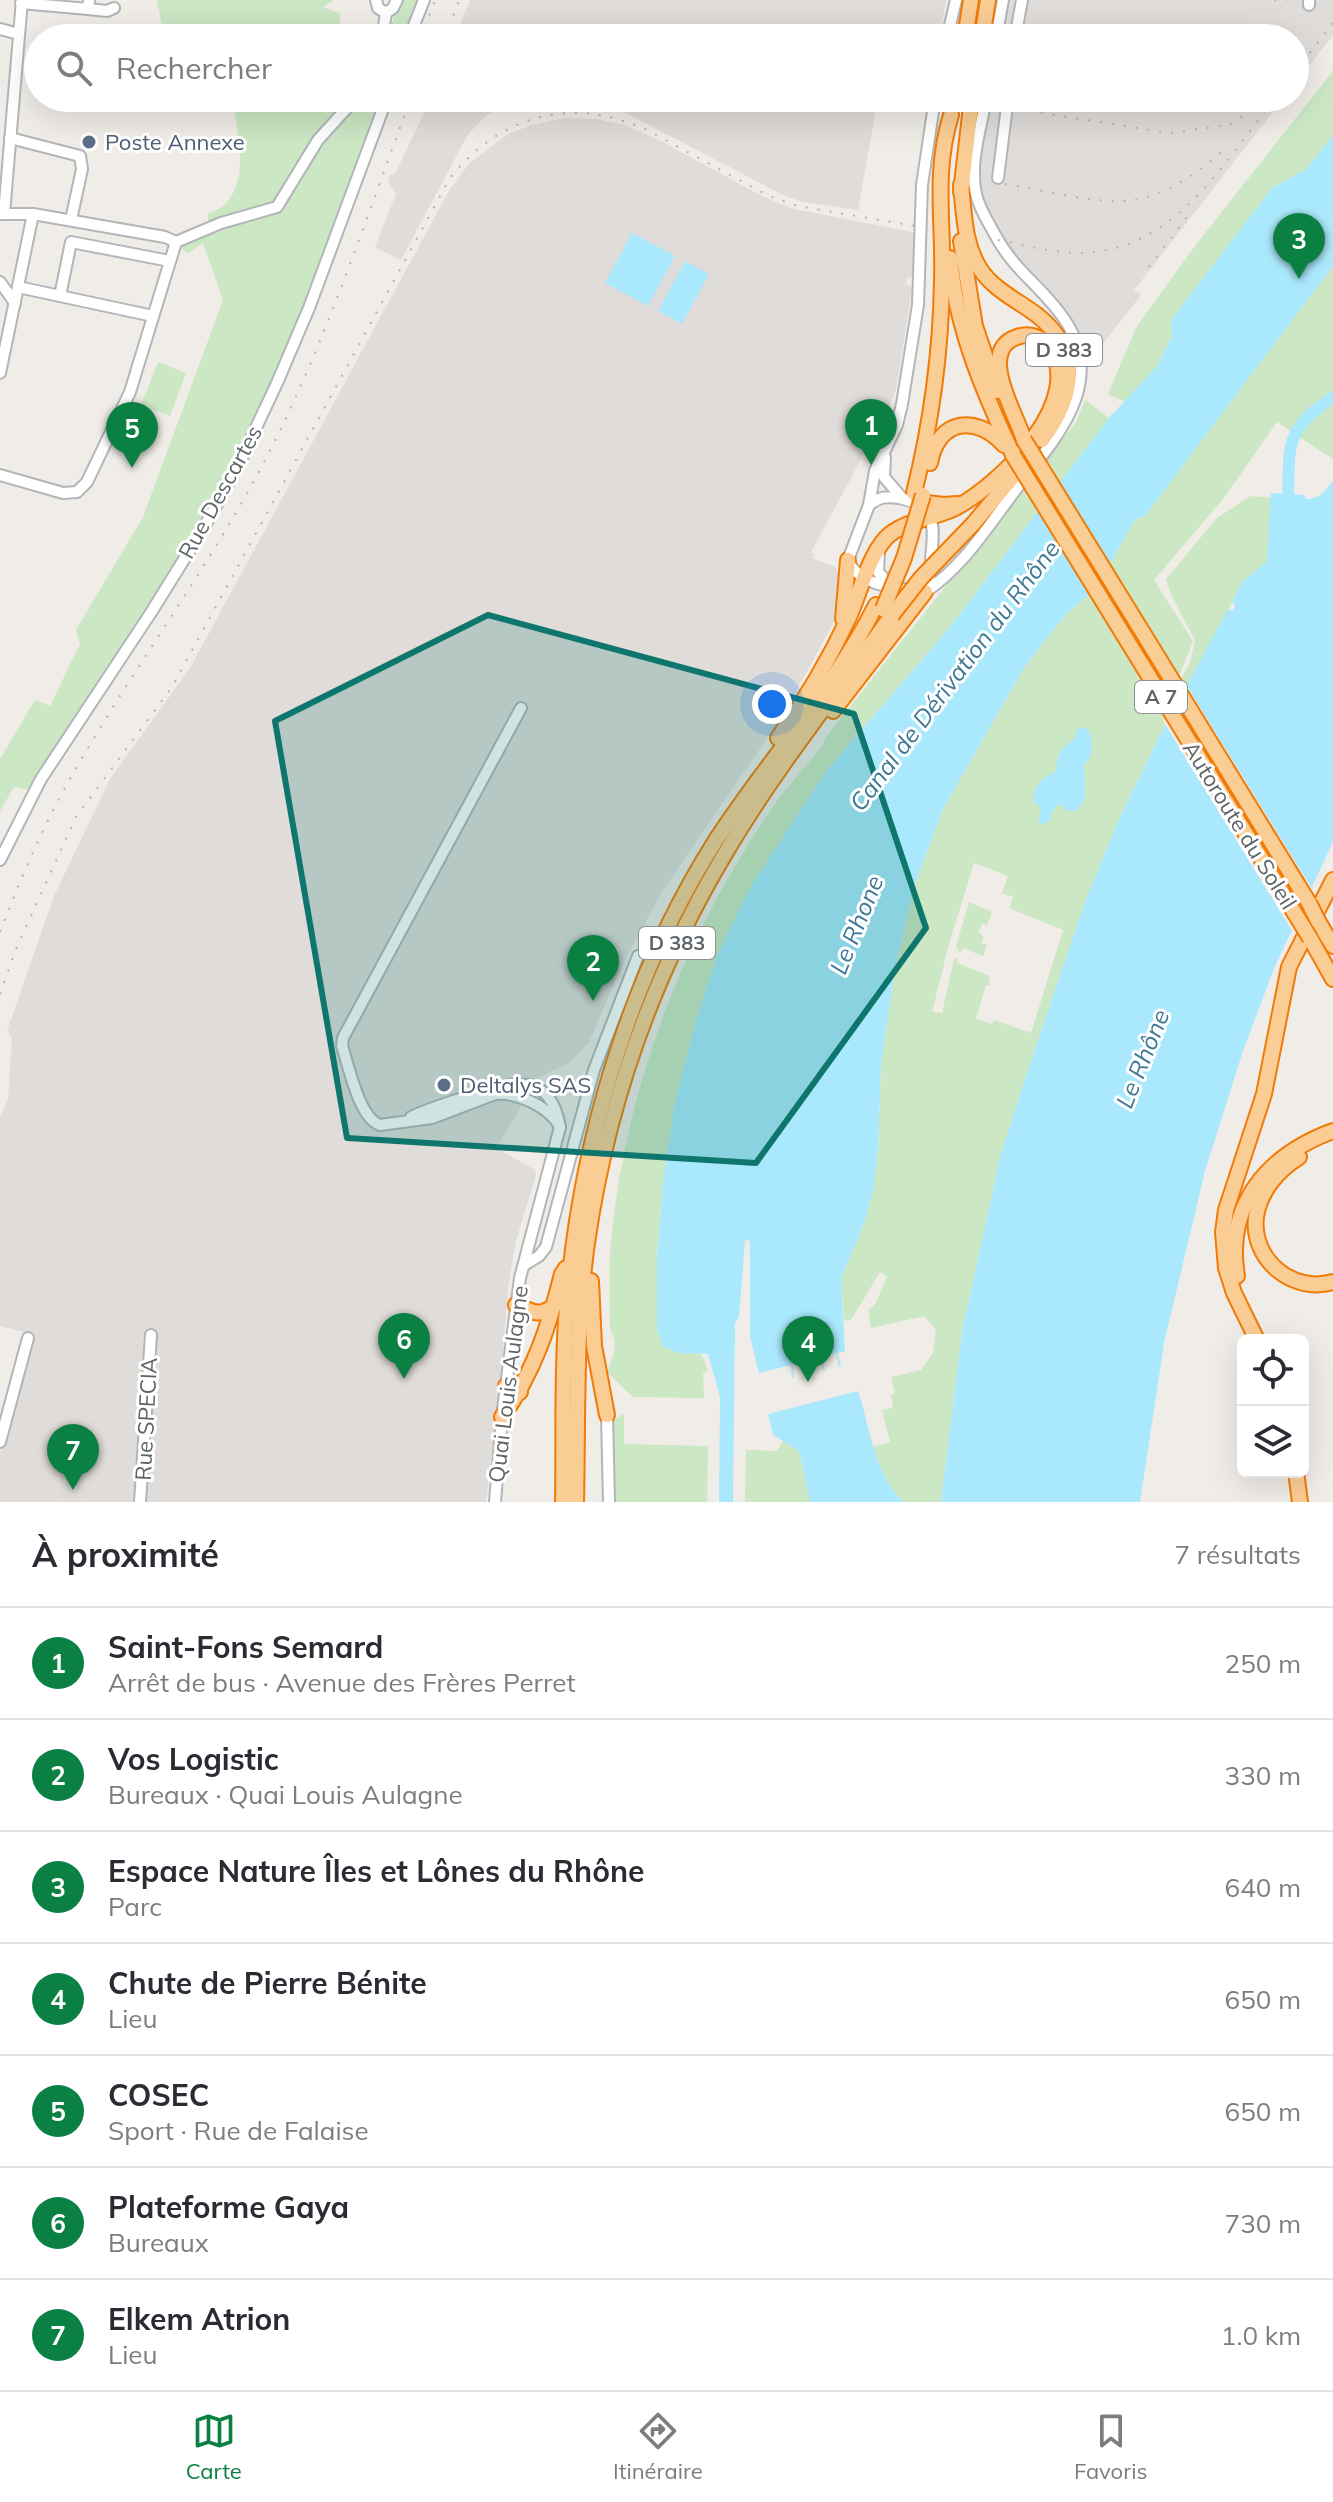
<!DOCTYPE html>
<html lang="fr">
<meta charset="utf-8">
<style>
:root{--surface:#fff;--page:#f7f7f7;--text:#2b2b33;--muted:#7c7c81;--line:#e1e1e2;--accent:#0b8043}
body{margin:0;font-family:Mulish,sans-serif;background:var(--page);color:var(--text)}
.controls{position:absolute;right:24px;bottom:24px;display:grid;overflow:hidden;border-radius:12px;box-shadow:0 8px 32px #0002}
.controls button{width:72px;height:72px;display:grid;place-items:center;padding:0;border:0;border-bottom:2px solid var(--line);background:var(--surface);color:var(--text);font:40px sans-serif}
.you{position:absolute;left:772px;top:704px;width:28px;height:28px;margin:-20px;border:6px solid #fff;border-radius:50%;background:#1a73e8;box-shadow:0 0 0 12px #1a73e833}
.badge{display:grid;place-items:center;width:52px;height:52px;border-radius:50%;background:var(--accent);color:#fff;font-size:26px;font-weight:700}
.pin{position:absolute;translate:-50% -66px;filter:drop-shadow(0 2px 4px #0008)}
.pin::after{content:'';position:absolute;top:42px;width:28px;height:24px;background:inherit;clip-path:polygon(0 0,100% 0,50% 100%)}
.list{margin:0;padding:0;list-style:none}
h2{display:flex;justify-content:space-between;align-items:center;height:104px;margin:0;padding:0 32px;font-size:34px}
h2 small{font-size:26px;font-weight:400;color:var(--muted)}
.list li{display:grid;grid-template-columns:52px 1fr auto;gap:24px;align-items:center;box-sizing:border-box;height:112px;padding:0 32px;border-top:2px solid var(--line)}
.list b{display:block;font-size:30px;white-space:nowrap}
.list p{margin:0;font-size:26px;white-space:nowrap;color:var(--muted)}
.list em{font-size:26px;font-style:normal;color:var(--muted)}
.icon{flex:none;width:44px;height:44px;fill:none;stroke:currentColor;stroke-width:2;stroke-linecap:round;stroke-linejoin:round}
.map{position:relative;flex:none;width:1333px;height:1502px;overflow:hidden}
.search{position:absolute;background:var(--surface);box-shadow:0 8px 32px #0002;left:24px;right:24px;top:24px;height:88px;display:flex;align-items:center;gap:20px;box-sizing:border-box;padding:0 28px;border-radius:44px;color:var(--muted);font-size:30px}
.sheet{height:888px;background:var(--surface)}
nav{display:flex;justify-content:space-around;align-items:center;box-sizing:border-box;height:112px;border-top:2px solid var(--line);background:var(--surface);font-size:22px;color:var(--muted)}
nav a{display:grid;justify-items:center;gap:4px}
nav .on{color:var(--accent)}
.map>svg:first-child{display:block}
</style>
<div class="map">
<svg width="1333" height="1502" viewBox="0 0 1333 1502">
<rect width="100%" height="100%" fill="#f0ece7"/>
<g fill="#dfdcd9">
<polygon points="470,0 946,0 940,38 455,38"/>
<polygon points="1007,0 1333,0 1333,35 1295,84 1295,38 1001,38"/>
<polygon points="431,98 512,98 483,118 467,136 401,260 375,247 396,194 388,182 390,175 396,172"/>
<polygon points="597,98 878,98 858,210 803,202 785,196"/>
<polygon points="990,98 1284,98 1134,290 1141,295 1099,349 1078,333 1057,302 1037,284 1007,247 986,207 978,190 977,171"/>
<polygon points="565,118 596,119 625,125 659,140 762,196 790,208 916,233 913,277 908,277 906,284 912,288 896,389 887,411 811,552 814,554 812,558 835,567 839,575 839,607 835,620 783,715 660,895 622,966 589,1042 569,1063 539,1077 496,1148 535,1170 536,1176 516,1240 508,1289 501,1376 486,1502 0,1502 0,1455 32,1334 0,1326 0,1118 8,1100 12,1038 7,1031 54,896 110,779 190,668 450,189 469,164 508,134 532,125"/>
</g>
<g fill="#cbe7c4" fill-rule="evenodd">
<polygon points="157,0 334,0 323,7 340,13 340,38 223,38 209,30 163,33"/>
<polygon points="402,0 421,0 406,38 385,38"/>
<polygon points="1333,71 1333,136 1305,170 1272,188 1172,336 1157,366 1125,402 1108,394 1137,326 1198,242"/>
<path d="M232 98H384C345 205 308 312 259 415 197 547 110 668 32 790L14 787 0 811V759L35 700 50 706 80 644 76 630 143 517 223 300 203 243 188 253 181 248 194 236 281 213 274 203 208 223V214C255 198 238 136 232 98Z"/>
<path d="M1333 189V459L1277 422 1223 499 1154 580 1193 641 1170 699 1190 663 1195 640 1172 597 1166 579 1217 518 1251 496 1271 498 1267 561 1242 582 1210 647 1160 735 1120 817 1086 899 1001 1154 962 1332 941 1502H903C887 1486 879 1469 873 1447L890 1442 882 1410 893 1408 891 1395 895 1393 891 1377 921 1370 933 1353 936 1330 924 1316 871 1328 868 1310 876 1303 887 1277 880 1272 851 1320 844 1321 841 1279 864 1223 878 1152 881 1064 895 968 914 887 942 811 1025 666 1067 613 1086 597 1112 560 1135 519 1144 517 1235 395ZM974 863 1008 876 1002 893 1013 897 1009 908 1063 930 1031 1033 995 1020 992 1024 976 1019 986 985 990 986 989 976 957 963 958 958 954 959 942 1013 932 1012 949 944Z"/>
<polygon points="158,362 186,373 170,416 141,405"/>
<path d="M1085 400 1109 418 950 627 828 769 751 886 718 954 696 1020 674 1107 663 1183 657 1257V1329L679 1353 701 1354 708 1370 703 1374 704 1398 633 1397 607 1372C613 1356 619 1345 610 1329 610 1297 608 1264 612 1232 628 1081 684 937 770 811 786 787 806 767 823 745L825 738 1077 421Z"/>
<polygon points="969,902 992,912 987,925 982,924 979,932 984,937 981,943 987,945 983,956 963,948 960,953 956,946"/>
<polygon points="624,1414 624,1444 708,1446 707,1502 615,1502 612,1421"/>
<polygon points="783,1441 799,1451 810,1502 745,1502 746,1450 777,1451"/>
</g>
<g fill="#aae9fd">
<polygon points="1333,136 1333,266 1144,517 1135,519 1112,560 1086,597 1067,613 1025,666 942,811 914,887 895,968 881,1064 878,1152 873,1191 864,1223 841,1279 845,1351 759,1373 750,1337 750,1241 745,1240 739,1317 735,1323 733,1502 719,1502 720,1397 708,1354 679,1353 663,1347 657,1329 657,1257 663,1183 674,1107 696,1020 718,954 751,886 828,769 950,627 1109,418 1157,366 1172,336 1171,320 1272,188 1305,170"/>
<polygon points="632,233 675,256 648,306 605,283"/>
<polygon points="685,261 709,274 682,324 658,311"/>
<path d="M1333 481V842L1275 966 1243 1051 1205 1171 1164 1343 1140 1502H941L962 1332 1001 1154 1027 1073 1086 899 1120 817 1160 735 1228 609 1233 611 1235 605 1232 602 1242 582 1267 561 1271 493 1305 495V499C1320 499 1324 492 1333 481Z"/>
<path d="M1087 727C1092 738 1096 756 1084 764L1085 799 1076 811H1068L1059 804 1051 814 1049 822 1039 824 1040 807 1034 801C1031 787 1043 777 1056 771 1057 754 1059 749 1074 740L1077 729Z"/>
<path d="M858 1391C871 1430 873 1471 903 1502H810L799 1451 773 1435 768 1414Z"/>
</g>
<g fill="#f0ece7">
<polygon points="1185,683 1314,892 1305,912 1175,701"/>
<polygon points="1173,703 1303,916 1294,934 1163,721"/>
</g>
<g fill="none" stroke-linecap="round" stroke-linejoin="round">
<g stroke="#aae9fd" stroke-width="2">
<polyline points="837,1355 840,1366"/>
<polyline points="821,1359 824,1370"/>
<polyline points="805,1362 808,1373"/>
<polyline points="792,1366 793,1377"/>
</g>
<path stroke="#aae9fd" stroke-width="12" d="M1291 510 1288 504C1290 448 1282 431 1333 397"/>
<g stroke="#b2b6b9" stroke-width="14">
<g id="minor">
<polyline points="376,0 378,8 386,13"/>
<polyline points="21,3 88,9 89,0"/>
<polyline points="1309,5 1309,0"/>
<polyline points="88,9 107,11 114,8"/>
<polyline points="0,29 19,34"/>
<polyline points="382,38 386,13 393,8 397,0"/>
<polyline points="409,38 424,0"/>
<polyline points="947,38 956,0"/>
<polyline points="996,38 1003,0"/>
<polyline points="1015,38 1022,0"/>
<polyline points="10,138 80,156 82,169 71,220"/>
<polyline points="998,178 1008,98"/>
<polyline points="0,214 33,214 165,237 176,242"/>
<polyline points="4,214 22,0"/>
<polyline points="176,242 221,223 277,207 318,140 356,98"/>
<polyline points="0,282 15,303"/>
<polyline points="18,287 153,316"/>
<polyline points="60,296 71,242 170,261"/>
<polyline points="0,373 33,214"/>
<polyline points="885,457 884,477 902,498"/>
<polyline points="0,475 63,493 77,492 87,482 130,392 176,242"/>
<path d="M869 505C879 497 886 496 899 498 931 505 935 517 932 548 930 564 932 577 925 592"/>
<polyline points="879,552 878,572 889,584"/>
<path d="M917 591C894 588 858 585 848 560L869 505 875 471 897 425 902 404 918 305 922 185 935 98"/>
<path d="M925 592C965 566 991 521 1021 483 1061 432 1110 376 1059 312 1036 282 1013 269 994 233 987 220 979 208 976 194 969 164 981 128 986 98"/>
<path d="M521 708 343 1038 342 1046C349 1067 359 1118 380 1125L432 1118 495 1094C517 1092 550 1107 560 1127"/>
<polyline points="0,860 41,779 152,611 206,524 239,464 277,383 309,308 387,98"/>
<path d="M411 1117C430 1108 450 1102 469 1096 512 1082 550 1070 560 1127L520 1278 502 1417 495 1502"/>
<polyline points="524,1265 539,1256 546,1247 594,1070 638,956"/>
<polyline points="607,1415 609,1502"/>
<polyline points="0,1442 28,1338"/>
<polyline points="140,1502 151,1335"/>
</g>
</g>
<g stroke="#f17b06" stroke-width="18">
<g id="highway">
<polyline points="965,38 971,0"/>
<polyline points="982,38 988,0"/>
<path d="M961 185C964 213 964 244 980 269 994 290 1017 300 1037 315 1084 352 1073 399 1042 440"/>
<polyline points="961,192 972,98"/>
<polyline points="961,241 975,326 997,391"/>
<path d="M950 258C956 328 983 391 1013 455"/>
<path d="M930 463C938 419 976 414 1004 445"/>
<path d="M914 493C931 424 941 351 942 280 944 221 933 174 951 115"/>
<polyline points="918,502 944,505 957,504"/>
<polyline points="973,524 1022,466"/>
<polyline points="843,619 848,560"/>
<polyline points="1148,641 1309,903"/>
<polyline points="833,711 925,592"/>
<path d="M778 738C806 699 829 660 849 617 859 594 869 557 885 539 902 520 935 519 957 507 1001 483 1090 398 1047 343 1037 336 1028 333 1017 337 976 351 1017 415 1024 440"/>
<polyline points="1318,921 1333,946"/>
<polyline points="1310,938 1333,979"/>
<path d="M1299 1157C1278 1170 1260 1191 1256 1217 1251 1259 1292 1294 1333 1282"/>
<path d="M1237 1276C1225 1204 1268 1155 1333 1131"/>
<polyline points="591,1281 594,1346 607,1415"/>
<path d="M516 1305C532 1311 538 1318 554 1306"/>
<polyline points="1257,1340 1234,1293 1226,1268 1223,1232 1226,1210 1264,1094 1289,967 1333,880"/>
<polyline points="506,1386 510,1391 520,1392"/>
<path d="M502 1417C534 1372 549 1326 562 1274L566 1268"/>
<polyline points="1296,1472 1300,1502"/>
<path d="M563 1502C564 1442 562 1381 566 1321 577 1154 626 982 716 840 768 760 833 691 876 605"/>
<path d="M576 1502C578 1415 575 1329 587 1243 607 1104 654 972 726 852 775 769 836 693 892 615"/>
</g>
</g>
<use href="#minor" stroke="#fff" stroke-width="10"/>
<use href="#highway" stroke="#facd94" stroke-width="14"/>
<g stroke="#b3b4b5" stroke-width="2" stroke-dasharray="2 10" stroke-linecap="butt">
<polyline points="1274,0 1287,0"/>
<polyline points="421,38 435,0"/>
<polyline points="445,38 459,0"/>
<polyline points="1295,72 1333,23"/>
<polyline points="1017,109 1169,133 1229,125 1263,103"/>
<path d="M1005 184C1038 189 1091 203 1123 201 1163 199 1198 173 1227 147"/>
<path d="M998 240C1024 245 1049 252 1076 253 1173 254 1222 165 1275 98"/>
<polyline points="1149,267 1187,217"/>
<path d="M0 932C22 875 46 819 77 767 133 669 201 578 255 479 321 358 363 226 411 98"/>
<path d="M0 994 16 949 76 817 172 687 450 178C501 115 570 96 645 129L769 196 798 206 921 227"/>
</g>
<g stroke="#f17b06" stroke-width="18" stroke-linecap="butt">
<g id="highway-bridge">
<polyline points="1024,440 1148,641"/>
<polyline points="1013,455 1310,938"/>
<polyline points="883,609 904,558 923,495"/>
<polyline points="892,615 921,578 973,524"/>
<polyline points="1309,903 1318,921"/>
</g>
</g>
<use href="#highway-bridge" stroke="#facd94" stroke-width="14"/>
</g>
<path fill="#0f766e" fill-opacity="0.2" stroke="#0f766e" stroke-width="6" stroke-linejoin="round" d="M488 615 854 714 926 928 756 1163 347 1138 275 721Z"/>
<g fill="#5c6f8a" stroke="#fff" stroke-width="3">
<circle cx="89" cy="142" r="8"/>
<circle cx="444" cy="1085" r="8"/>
</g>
<g text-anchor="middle" stroke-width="6" stroke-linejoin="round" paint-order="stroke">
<g fill="#fff" stroke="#8e9295" stroke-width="2">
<rect x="1026" y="334" width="76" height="32" rx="6"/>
<rect x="1135" y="681" width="52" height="32" rx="6"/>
<rect x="639" y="927" width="76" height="32" rx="6"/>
</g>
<g font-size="20" font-weight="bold" fill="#5e6467">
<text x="1064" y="357">D 383</text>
<text x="1161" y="704">A 7</text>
<text x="677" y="950">D 383</text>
</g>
<g font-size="22" fill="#4e5e75" stroke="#fff" text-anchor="start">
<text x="105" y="150">Poste Annexe</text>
<text x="460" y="1093">Deltalys SAS</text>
</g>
<g font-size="22" fill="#5e6467" stroke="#fff">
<text transform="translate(220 492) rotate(-61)" y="8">Rue Descartes</text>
<text transform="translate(1240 825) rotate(58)" y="8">Autoroute du Soleil</text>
<text transform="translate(508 1384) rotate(-83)" y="8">Quai Louis Aulagne</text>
<text transform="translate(146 1419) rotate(-87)" y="8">Rue SPECIA</text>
</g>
<g font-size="24" font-style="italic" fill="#3d7895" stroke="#fff">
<text transform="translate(955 676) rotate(-53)" y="8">Canal de Dérivation du Rhône</text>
<text transform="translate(857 925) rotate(-68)" y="8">Le Rhone</text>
<text transform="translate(1143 1059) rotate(-68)" y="8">Le Rhône</text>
</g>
</g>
</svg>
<div class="controls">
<button><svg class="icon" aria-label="locate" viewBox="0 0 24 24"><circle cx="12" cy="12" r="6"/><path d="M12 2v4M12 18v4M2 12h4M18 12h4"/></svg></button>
<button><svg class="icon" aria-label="layers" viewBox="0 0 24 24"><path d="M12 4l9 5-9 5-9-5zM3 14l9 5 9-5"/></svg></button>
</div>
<div class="you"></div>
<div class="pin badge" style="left:871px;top:465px">1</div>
<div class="pin badge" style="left:593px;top:1001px">2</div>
<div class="pin badge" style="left:1299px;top:279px">3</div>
<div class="pin badge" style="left:808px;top:1382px">4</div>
<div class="pin badge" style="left:132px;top:468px">5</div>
<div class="pin badge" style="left:404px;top:1379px">6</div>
<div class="pin badge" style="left:73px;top:1490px">7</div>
<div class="search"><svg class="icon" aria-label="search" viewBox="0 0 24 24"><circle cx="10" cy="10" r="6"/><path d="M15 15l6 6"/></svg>Rechercher</div>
</div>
<section class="sheet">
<h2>À proximité<small>7 résultats</small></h2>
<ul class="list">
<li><span class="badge">1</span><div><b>Saint-Fons Semard</b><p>Arrêt de bus · Avenue des Frères Perret</p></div><em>250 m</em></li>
<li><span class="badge">2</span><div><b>Vos Logistic</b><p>Bureaux · Quai Louis Aulagne</p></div><em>330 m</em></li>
<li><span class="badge">3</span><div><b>Espace Nature Îles et Lônes du Rhône</b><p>Parc</p></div><em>640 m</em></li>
<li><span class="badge">4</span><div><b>Chute de Pierre Bénite</b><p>Lieu</p></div><em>650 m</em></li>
<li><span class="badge">5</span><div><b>COSEC</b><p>Sport · Rue de Falaise</p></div><em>650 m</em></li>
<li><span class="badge">6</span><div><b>Plateforme Gaya</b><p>Bureaux</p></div><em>730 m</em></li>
<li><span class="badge">7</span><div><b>Elkem Atrion</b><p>Lieu</p></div><em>1.0 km</em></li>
</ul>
</section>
<nav>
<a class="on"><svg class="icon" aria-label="map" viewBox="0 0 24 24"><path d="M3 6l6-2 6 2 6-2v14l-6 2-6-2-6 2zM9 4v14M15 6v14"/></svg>Carte</a>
<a><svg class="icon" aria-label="directions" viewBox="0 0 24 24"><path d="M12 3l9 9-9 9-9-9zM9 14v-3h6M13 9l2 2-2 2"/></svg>Itinéraire</a>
<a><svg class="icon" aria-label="saved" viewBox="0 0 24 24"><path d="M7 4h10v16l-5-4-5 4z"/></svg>Favoris</a>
</nav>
